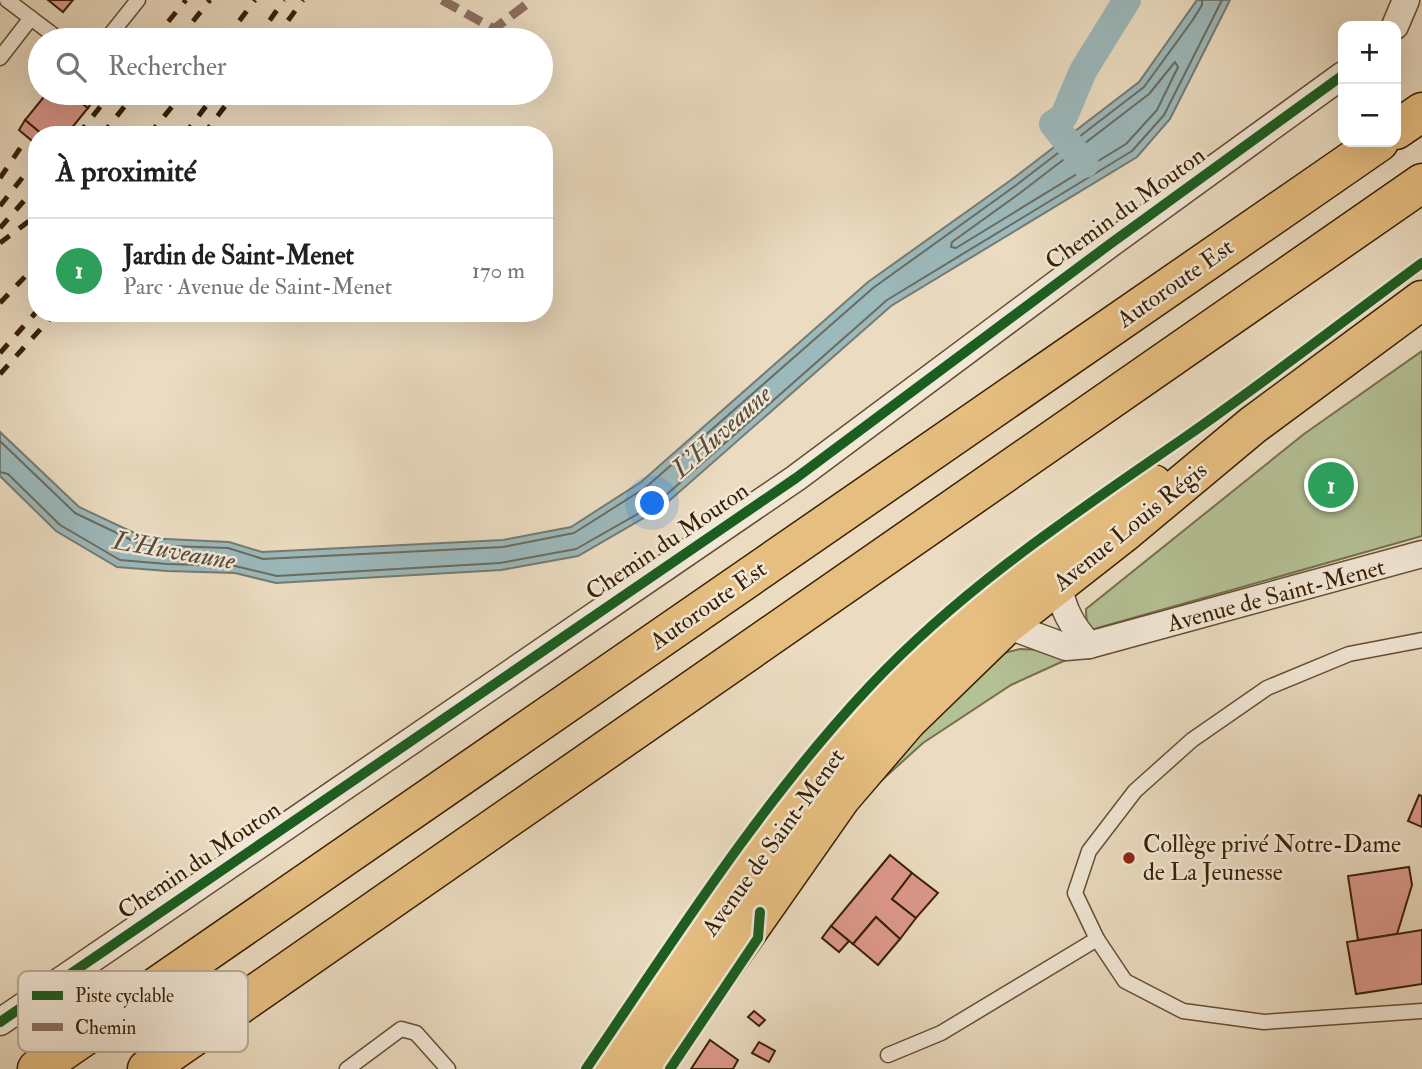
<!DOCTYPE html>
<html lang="fr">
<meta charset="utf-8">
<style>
:root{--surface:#fff;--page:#f6f6f6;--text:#202124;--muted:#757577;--line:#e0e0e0;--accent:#8f2418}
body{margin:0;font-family:"IM FELL Double Pica",serif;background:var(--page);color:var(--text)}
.controls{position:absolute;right:21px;top:21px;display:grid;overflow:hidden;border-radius:14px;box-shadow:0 7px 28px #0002}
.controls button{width:63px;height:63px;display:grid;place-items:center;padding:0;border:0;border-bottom:2px solid var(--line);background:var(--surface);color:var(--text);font:35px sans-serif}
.you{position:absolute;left:653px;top:504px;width:24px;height:24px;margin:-18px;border:5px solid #fff;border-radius:50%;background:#1a73e8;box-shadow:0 0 0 10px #1a73e833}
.badge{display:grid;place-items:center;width:46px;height:46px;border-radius:50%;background:var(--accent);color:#fff;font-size:23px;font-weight:700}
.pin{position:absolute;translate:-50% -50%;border:4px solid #fff;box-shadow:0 2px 7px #0006}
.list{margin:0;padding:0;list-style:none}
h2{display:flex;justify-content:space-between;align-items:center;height:91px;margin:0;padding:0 28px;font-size:30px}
h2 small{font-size:23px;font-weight:400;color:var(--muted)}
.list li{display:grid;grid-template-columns:46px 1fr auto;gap:21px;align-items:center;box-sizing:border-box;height:105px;padding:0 28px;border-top:2px solid var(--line)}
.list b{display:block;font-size:26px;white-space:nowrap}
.list p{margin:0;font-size:23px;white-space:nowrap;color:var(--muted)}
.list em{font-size:23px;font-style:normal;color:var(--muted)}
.icon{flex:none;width:38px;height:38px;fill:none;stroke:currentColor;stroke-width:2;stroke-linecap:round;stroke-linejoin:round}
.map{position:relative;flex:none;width:1422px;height:1069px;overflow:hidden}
.search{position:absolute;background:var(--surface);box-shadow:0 7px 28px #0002;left:28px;top:28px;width:525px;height:77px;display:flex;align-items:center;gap:18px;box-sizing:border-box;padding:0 24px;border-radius:38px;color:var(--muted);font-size:26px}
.panel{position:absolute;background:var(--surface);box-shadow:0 7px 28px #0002;left:28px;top:126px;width:525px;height:196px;border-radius:28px}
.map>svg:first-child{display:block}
</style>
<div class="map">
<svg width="1422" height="1069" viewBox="0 0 1422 1069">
<rect width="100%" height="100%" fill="#ebdcc1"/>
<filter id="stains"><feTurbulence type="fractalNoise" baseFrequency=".00286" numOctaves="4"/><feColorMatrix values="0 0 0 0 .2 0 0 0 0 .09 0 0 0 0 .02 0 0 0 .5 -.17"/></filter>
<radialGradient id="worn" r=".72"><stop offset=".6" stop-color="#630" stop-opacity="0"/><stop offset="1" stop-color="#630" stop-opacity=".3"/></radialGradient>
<g fill="#b4c195" stroke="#76704c" stroke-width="2">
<polygon points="1422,351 1422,536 1087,631 1086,609 1304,434"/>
<polygon points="1020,649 1043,650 1068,659 1011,685 923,743 871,790 920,730 1004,653"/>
</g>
<polygon fill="#9cb9bc" stroke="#747b72" stroke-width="2" points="1197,0 1230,0 1170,119 1137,157 891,306 661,508 578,556 501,570 276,583 235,573 167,571 117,567 56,531 0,476 0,432 79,507 145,538 229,542 262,552 503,540 571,527 641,482 868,282 1011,180 1139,82"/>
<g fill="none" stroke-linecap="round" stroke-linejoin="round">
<g stroke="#6a6c5f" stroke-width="2">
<polygon points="1175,62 1178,67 1157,110 1126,144 956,248 951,247 952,242 1020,193 1149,94"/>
<polyline points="0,441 75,513 142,545 228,548 263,559 503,547 574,533 645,488 873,288 1015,186 1144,87 1192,21 1202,5 1202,0"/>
<polyline points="0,472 8,474 60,525 120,560 167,564 235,566 277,576 500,563 576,549 657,503 887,300 1132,151 1164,115 1222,0"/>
</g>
<polyline stroke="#9cb9bc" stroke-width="28" points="1085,164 1053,124 1064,116 1083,71 1127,0"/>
</g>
<g fill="#de998d" stroke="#381f02" stroke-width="2">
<polygon points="48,0 73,0 63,12"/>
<polygon points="47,93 69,93 88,108 66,135 43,135 25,120"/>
<polygon points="84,93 98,94 88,108 79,101"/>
<polygon points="25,120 43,135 37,135 37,145 19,130"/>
<polygon points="1419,795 1422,796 1422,827 1408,821"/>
<polygon points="890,855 912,873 892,899 916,918 900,939 876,917 853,944 831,926"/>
<polygon points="1409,867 1412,885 1397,934 1358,940 1348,876"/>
<polygon points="912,873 938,893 916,918 892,899"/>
<polygon points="876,917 900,939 878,965 853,944"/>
<polygon points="831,926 849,941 839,952 822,938"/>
<polygon points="1422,930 1422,984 1356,994 1347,942"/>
<polygon points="754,1011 765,1020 759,1026 748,1017"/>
<polygon points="710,1040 738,1060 733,1069 691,1069"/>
<polygon points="759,1042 775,1051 769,1062 752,1053"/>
</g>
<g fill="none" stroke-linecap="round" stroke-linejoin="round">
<g stroke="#654e32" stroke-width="17">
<g id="service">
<polyline points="7,0 60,40"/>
<polyline points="106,40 138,0"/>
<polyline points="0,58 31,18"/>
<polyline points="1422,640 1349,654 1267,688 1192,740 1135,791 1089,851 1075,893 1097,939 1125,981 1183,1011 1264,1022 1422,1011"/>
<polyline points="888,1055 941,1033 1097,939"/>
<polyline points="347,1069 401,1029 416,1033 448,1069"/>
</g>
</g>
<g stroke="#654e32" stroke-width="29">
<g id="minor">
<polyline points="1395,26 1406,0"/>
<path d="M1059 584C1062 609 1072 626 1089 645"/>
<polyline points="1006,625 1066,647 1089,645 1422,554"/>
<polyline points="0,1022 796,478 1110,244 1343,75"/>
</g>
</g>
<g stroke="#381f02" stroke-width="41">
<g id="primary">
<polyline points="610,1069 816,775 890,696 950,632 1017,574 1075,530 1153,484"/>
<polyline points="651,1069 841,798 908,720 1006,625 1126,531 1253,425 1422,300"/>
</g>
</g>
<g stroke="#381f02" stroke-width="41">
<g id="motorway">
<polyline points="1396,130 1422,112"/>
<polyline points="37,1069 1379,142"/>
<polyline points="147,1069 1422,183"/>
</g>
</g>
<use href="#service" stroke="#f2e8d7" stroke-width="14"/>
<use href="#minor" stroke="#f2e8d7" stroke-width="26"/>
<use href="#primary" stroke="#e6be80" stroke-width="38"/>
<use href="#motorway" stroke="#e6be80" stroke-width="38"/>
<g stroke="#381f02" stroke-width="5" stroke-dasharray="12 12" stroke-linecap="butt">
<polyline points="153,40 186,0"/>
<polyline points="178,40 210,0"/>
<polyline points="225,40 255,0"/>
<polyline points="256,40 284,0"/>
<polyline points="274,40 303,0"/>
<polyline points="78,135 111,93"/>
<polyline points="102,135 135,93"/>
<polyline points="149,135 183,93"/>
<polyline points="184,135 216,93"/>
<polyline points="203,135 235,93"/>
<polyline points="0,178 25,141"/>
<polyline points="0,206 37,159"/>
<polyline points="0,228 37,186"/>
<polyline points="0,243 37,215"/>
<polyline points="0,303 37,264"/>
<polyline points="0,353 37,311"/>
<polyline points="0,374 55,313"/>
</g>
<polyline stroke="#8d6e63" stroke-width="9" stroke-dasharray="18 9" stroke-linecap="butt" points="442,0 494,29 532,0"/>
<g stroke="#f2e8d7" stroke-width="15">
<g id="cycleway">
<polyline points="0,1022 796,478 1110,244 1343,75"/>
<path d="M586 1069C675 938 761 802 870 686 963 587 1074 514 1184 438 1265 382 1343 321 1422 263"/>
<polyline points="670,1069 758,938 760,912"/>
</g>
</g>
<use href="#cycleway" stroke="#1b5e20" stroke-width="10"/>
</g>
<circle fill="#8f2418" stroke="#f2e8d7" stroke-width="2.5" cx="1129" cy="858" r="7"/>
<g text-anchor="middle" stroke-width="5" stroke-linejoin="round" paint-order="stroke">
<g font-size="24" fill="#381f02" stroke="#f2e8d7">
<text transform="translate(1125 208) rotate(-36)" y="8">Chemin du Mouton</text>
<text transform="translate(1175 283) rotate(-35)" y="8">Autoroute Est</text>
<text transform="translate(1130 526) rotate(-39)" y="8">Avenue Louis Régis</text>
<text transform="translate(667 541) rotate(-34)" y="8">Chemin du Mouton</text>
<text transform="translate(1276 595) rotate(-15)" y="8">Avenue de Saint-Menet</text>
<text transform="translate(708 605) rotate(-35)" y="8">Autoroute Est</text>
<text transform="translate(773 842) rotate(-54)" y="8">Avenue de Saint-Menet</text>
<text transform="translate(199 860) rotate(-34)" y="8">Chemin du Mouton</text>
</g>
<g font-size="24" fill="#381f02" stroke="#f2e8d7" text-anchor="start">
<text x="1143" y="852">Collège privé Notre-Dame<tspan x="1143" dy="28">de La Jeunesse</tspan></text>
</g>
<g font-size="26" font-style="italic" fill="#564d3a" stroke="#f2e8d7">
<text transform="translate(721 431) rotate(-42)" y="9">L'Huveaune</text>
<text transform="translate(174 550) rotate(10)" y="9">L'Huveaune</text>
</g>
</g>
<rect x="18" y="971" width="230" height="81" rx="10" fill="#f2e8d7" stroke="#baac97" stroke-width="2"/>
<rect x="32" y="991" width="31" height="9" fill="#1b5e20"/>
<rect x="32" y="1023" width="31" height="8" fill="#8d6e63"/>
<g font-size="19" fill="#381f02">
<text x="75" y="1002">Piste cyclable</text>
<text x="75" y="1034">Chemin</text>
</g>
<rect width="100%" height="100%" filter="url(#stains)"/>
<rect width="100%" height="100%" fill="url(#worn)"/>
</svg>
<div class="controls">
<button>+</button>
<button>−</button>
</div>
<div class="you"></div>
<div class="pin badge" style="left:1331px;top:485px;background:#2e9e5b">1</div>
<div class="search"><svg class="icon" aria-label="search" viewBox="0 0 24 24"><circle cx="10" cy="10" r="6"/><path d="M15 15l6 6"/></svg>Rechercher</div>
<section class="panel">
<h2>À proximité<small></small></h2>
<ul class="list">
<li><span class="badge" style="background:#2e9e5b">1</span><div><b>Jardin de Saint-Menet</b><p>Parc · Avenue de Saint-Menet</p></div><em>170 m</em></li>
</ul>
</section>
</div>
